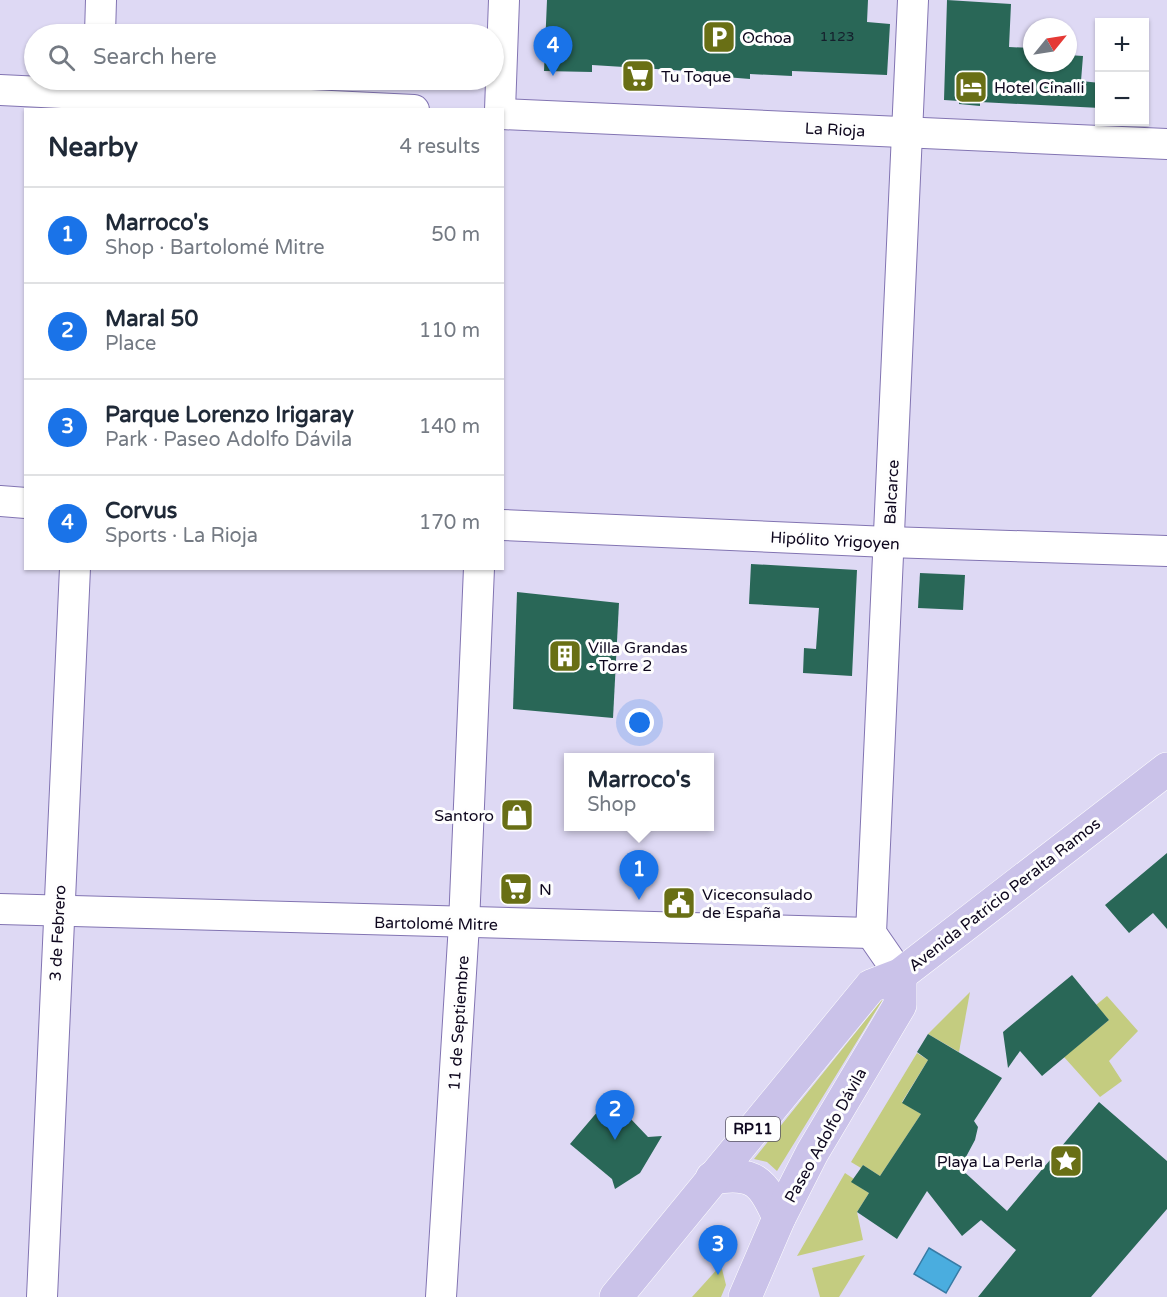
<!DOCTYPE html>
<meta charset="utf-8">
<style>
:root{--surface:#fff;--page:#f2f2f3;--text:#1f2937;--muted:#747a83;--line:#e0e1e3;--accent:#1a73e8}
body{margin:0;font-family:"Varela Round",sans-serif;background:var(--page);color:var(--text)}
.controls{position:absolute;right:18px;top:18px;display:grid;overflow:hidden;border-radius:0px;box-shadow:0 2px 4px #0004}
.controls button{width:54px;height:54px;display:grid;place-items:center;padding:0;border:0;border-bottom:2px solid var(--line);background:var(--surface);color:var(--text);font:30px sans-serif}
.compass{position:absolute;left:1023px;top:18px;width:54px;height:54px;border-radius:50%;background:var(--surface);box-shadow:0 2px 4px #0004;rotate:60deg}
.you{position:absolute;left:640px;top:723px;width:21px;height:21px;margin:-15px;border:4px solid #fff;border-radius:50%;background:#1a73e8;box-shadow:0 0 0 9px #1a73e833}
.badge{display:grid;place-items:center;width:39px;height:39px;border-radius:50%;background:var(--accent);color:#fff;font-size:20px;font-weight:700}
.pin{position:absolute;translate:-50% -50px;filter:drop-shadow(0 2px 3px #0008)}
.pin::after{content:'';position:absolute;top:32px;width:21px;height:18px;background:inherit;clip-path:polygon(0 0,100% 0,50% 100%)}
.popup{position:absolute;left:564px;top:753px;width:150px;height:78px;box-sizing:border-box;display:grid;place-content:center;border-radius:0px;background:var(--surface);filter:drop-shadow(0 2px 4px #0005);font-size:20px;white-space:nowrap;color:var(--muted)}
.popup b{font-size:22px;color:var(--text)}
.popup::after{content:'';position:absolute;left:50%;top:100%;margin-left:-12px;border:12px solid transparent;border-top-color:var(--surface)}
.list{margin:0;padding:0;list-style:none}
h2{display:flex;justify-content:space-between;align-items:center;height:78px;margin:0;padding:0 24px;font-size:26px}
h2 small{font-size:20px;font-weight:400;color:var(--muted)}
.list li{display:grid;grid-template-columns:39px 1fr auto;gap:18px;align-items:center;box-sizing:border-box;height:96px;padding:0 24px;border-top:2px solid var(--line)}
.list b{display:block;font-size:22px;white-space:nowrap}
.list p{margin:0;font-size:20px;white-space:nowrap;color:var(--muted)}
.list em{font-size:20px;font-style:normal;color:var(--muted)}
.icon{flex:none;width:33px;height:33px;fill:none;stroke:currentColor;stroke-width:2;stroke-linecap:round;stroke-linejoin:round}
.map{position:relative;flex:none;width:1167px;height:1297px;overflow:hidden}
.search{position:absolute;background:var(--surface);box-shadow:0 2px 4px #0004;left:24px;top:24px;width:480px;height:66px;display:flex;align-items:center;gap:15px;box-sizing:border-box;padding:0 21px;border-radius:33px;color:var(--muted);font-size:22px}
.panel{position:absolute;background:var(--surface);box-shadow:0 2px 4px #0004;left:24px;top:108px;width:480px;height:462px;border-radius:0px}
.map>svg:first-child{display:block}
</style>
<div class="map">
<svg width="1167" height="1297" viewBox="0 0 1167 1297">
<rect width="100%" height="100%" fill="#ded9f4"/>
<g fill="#c4cc80">
<polygon points="970,992 959,1052 928,1034"/>
<polygon points="885,996 777,1171 767,1162 754,1159"/>
<polygon points="1107,996 1138,1031 1109,1061 1122,1081 1100,1097 1064,1057 1109,1020 1096,1005"/>
<polygon points="917,1053 928,1060 902,1102 921,1114 880,1176 863,1165 861,1168 851,1162"/>
<polygon points="845,1173 854,1179 852,1182 869,1193 857,1212 863,1240 797,1256"/>
<polygon points="865,1255 839,1297 820,1297 812,1268"/>
<polygon points="721,1265 726,1285 721,1297 692,1297"/>
</g>
<polygon fill="#4aaddf" stroke="#387ba5" stroke-width="1.5" points="929,1248 961,1267 946,1293 914,1274"/>
<g fill="#296757">
<polygon points="547,0 868,0 867,22 890,24 887,75 792,71 792,76 750,74 750,79 688,74 688,71 592,65 592,72 544,71"/>
<polygon points="947,0 1011,4 1009,47 1032,48 1032,63 1068,63 1068,55 1083,56 1081,81 1100,83 1100,108 980,102 980,106 959,104 959,101 944,100"/>
<polygon points="751,564 857,570 852,676 803,673 804,648 816,649 819,608 749,604"/>
<polygon points="920,573 965,575 963,610 918,608"/>
<polygon points="517,592 619,603 613,718 513,709"/>
<polygon points="1167,853 1167,929 1153,913 1129,933 1105,905"/>
<polygon points="1072,975 1109,1020 1042,1076 1020,1051 1008,1068 1003,1032"/>
<polygon points="928,1034 1002,1078 974,1121 978,1127 975,1140 960,1168 1007,1211 1099,1102 1167,1161 1167,1209 1091,1297 978,1297 1016,1250 981,1220 962,1236 927,1191 897,1239 857,1212 869,1193 851,1182 863,1165 880,1176 921,1114 902,1103 928,1060 917,1052"/>
<polygon points="610,1097 648,1137 662,1136 640,1173 615,1189 612,1179 570,1144"/>
</g>
<g fill="none" stroke-linecap="round" stroke-linejoin="round">
<g stroke="#8274b2" stroke-width="32">
<g id="minor">
<polyline points="100,34 101,0"/>
<polyline points="0,90 414,110"/>
<polyline points="500,110 504,0"/>
<polyline points="502,114 1167,144"/>
<polyline points="0,501 26,503"/>
<polyline points="502,525 888,542 1167,551"/>
<polyline points="0,909 871,933"/>
<polyline points="900,975 871,933 913,0"/>
<polyline points="42,1297 75,568"/>
<polyline points="441,1297 464,924 479,568"/>
</g>
</g>
<g stroke="#fff" stroke-width="34">
<g id="primary">
<path d="M712 1178C754 1171 763 1181 779 1218"/>
<polyline points="616,1297 871,986 900,975 1167,769"/>
<polyline points="745,1297 779,1218 812,1153 900,1005 900,975"/>
</g>
</g>
<use href="#minor" stroke="#fff" stroke-width="30"/>
<use href="#primary" stroke="#cac2e9" stroke-width="33"/>
</g>
<defs>
<g id="parking-square" transform="scale(1.725)"><rect x="-9" y="-9" width="18" height="18" rx="4" fill="#696f15" stroke="#fefefe"/><path d="M-3.5-5.5H1a3.5 3.5 0 0 1 0 7H-1V5.5H-3.5ZM-1-3.4V-.6H.8a1.4 1.4 0 0 0 0-2.8Z" fill="#fff"/></g>
<g id="supermarket-square" transform="scale(1.725)"><rect x="-9" y="-9" width="18" height="18" rx="4" fill="#696f15" stroke="#fefefe"/><path d="M-6-5.5h2.5l.6 2H6L4.5 2H-2.5L-4.4-4H-6ZM-1.5 3.2a1.3 1.3 0 1 0 .1 0ZM3 3.2a1.3 1.3 0 1 0 .1 0Z" fill="#fff"/></g>
<g id="hotel-square" transform="scale(1.725)"><rect x="-9" y="-9" width="18" height="18" rx="4" fill="#696f15" stroke="#fefefe"/><path d="M-6-4.5h1.5V1H6V5H4.5V3h-9V5H-6ZM-4 0a1.8 1.8 0 1 1 3.6 0ZM.5 0V-2.5h3Q6-2.5 6 0Z" fill="#fff"/></g>
<g id="building-square" transform="scale(1.725)"><rect x="-9" y="-9" width="18" height="18" rx="4" fill="#696f15" stroke="#fefefe"/><path d="M-4-6H4V6H1V3H-1V6H-4ZM-2.5-4.3h1.7v1.8h-1.7ZM.8-4.3h1.7v1.8H.8ZM-2.5-1h1.7V.8h-1.7ZM.8-1h1.7V.8H.8Z" fill="#fff"/></g>
<g id="shop-square" transform="scale(1.725)"><rect x="-9" y="-9" width="18" height="18" rx="4" fill="#696f15" stroke="#fefefe"/><path d="M-5-2.5h2.3a2.7 3.5 0 0 1 5.4 0H5L5.5 6h-11ZM-1.5-2.5h3a1.5 2.3 0 0 0-3 0Z" fill="#fff"/></g>
<g id="civic-square" transform="scale(1.725)"><rect x="-9" y="-9" width="18" height="18" rx="4" fill="#696f15" stroke="#fefefe"/><path d="M-.6-6.5H3V-4.5H.6V-3L4-1V1h2V6H-6V1h2V-1L-.6-3ZM-1.2 2.5V6h2.4V2.5Z" fill="#fff"/></g>
<g id="sight-square" transform="scale(1.725)"><rect x="-9" y="-9" width="18" height="18" rx="4" fill="#696f15" stroke="#fefefe"/><path d="M0-6L1.8-2.2L6-1.7L2.9 1.2L3.7 5.4L0 3.3L-3.7 5.4L-2.9 1.2L-6-1.7L-1.8-2.2Z" fill="#fff"/></g>
</defs>
<g fill-rule="evenodd">
<use href="#parking-square" x="719" y="37"/>
<use href="#supermarket-square" x="638" y="76"/>
<use href="#hotel-square" x="971" y="87"/>
<use href="#building-square" x="565" y="656"/>
<use href="#shop-square" x="517" y="815"/>
<use href="#supermarket-square" x="516" y="889"/>
<use href="#civic-square" x="679" y="903"/>
<use href="#sight-square" x="1066" y="1161"/>
</g>
<g text-anchor="middle" stroke-width="6" stroke-linejoin="round" paint-order="stroke">
<g font-size="14" fill="#151f2c">
<text x="837" y="41">1123</text>
</g>
<rect fill="#fefefe" stroke="#565161" stroke-width="1.5" x="726" y="1117" width="54" height="24" rx="4.5"/>
<g font-size="15" font-weight="bold" fill="#0e071e">
<text x="753" y="1134">RP11</text>
</g>
<g font-size="16" fill="#0e071e" stroke="#fefefe" text-anchor="start">
<text x="742" y="43">Ochoa</text>
<text x="661" y="82">Tu Toque</text>
<text x="994" y="93">Hotel Cinalli</text>
<text x="588" y="653">Villa Grandas<tspan x="588" dy="18">- Torre 2</tspan></text>
<text x="494" y="821" text-anchor="end">Santoro</text>
<text x="539" y="895">N</text>
<text x="702" y="900">Viceconsulado<tspan x="702" dy="18">de España</tspan></text>
<text x="1043" y="1167" text-anchor="end">Playa La Perla</text>
</g>
<g font-size="16" fill="#0e071e" stroke="#fefefe">
<text transform="translate(835 129) rotate(3)" y="6">La Rioja</text>
<text transform="translate(891 492) rotate(-87)" y="6">Balcarce</text>
<text transform="translate(835 540) rotate(3)" y="6">Hipólito Yrigoyen</text>
<text transform="translate(1004 894) rotate(-38)" y="6">Avenida Patricio Peralta Ramos</text>
<text transform="translate(436 923) rotate(1)" y="6">Bartolomé Mitre</text>
<text transform="translate(57 933) rotate(-87)" y="6">3 de Febrero</text>
<text transform="translate(458 1023) rotate(-86)" y="6">11 de Septiembre</text>
<text transform="translate(825 1135) rotate(-61)" y="6">Paseo Adolfo Dávila</text>
</g>
</g>
</svg>
<div class="controls">
<button>+</button>
<button>−</button>
</div>
<svg class="compass" viewBox="-18 -18 36 36"><path d="M0-13l5 13h-10z" fill="#e53935"/><path d="M0 13l5-13h-10z" fill="#747a83"/></svg>
<div class="you"></div>
<div class="pin badge" style="left:639px;top:900px">1</div>
<div class="popup"><b>Marroco's</b>Shop</div>
<div class="pin badge" style="left:615px;top:1140px">2</div>
<div class="pin badge" style="left:718px;top:1275px">3</div>
<div class="pin badge" style="left:553px;top:76px">4</div>
<div class="search"><svg class="icon" aria-label="search" viewBox="0 0 24 24"><circle cx="10" cy="10" r="6"/><path d="M15 15l6 6"/></svg>Search here</div>
<section class="panel">
<h2>Nearby<small>4 results</small></h2>
<ul class="list">
<li><span class="badge">1</span><div><b>Marroco's</b><p>Shop · Bartolomé Mitre</p></div><em>50 m</em></li>
<li><span class="badge">2</span><div><b>Maral 50</b><p>Place</p></div><em>110 m</em></li>
<li><span class="badge">3</span><div><b>Parque Lorenzo Irigaray</b><p>Park · Paseo Adolfo Dávila</p></div><em>140 m</em></li>
<li><span class="badge">4</span><div><b>Corvus</b><p>Sports · La Rioja</p></div><em>170 m</em></li>
</ul>
</section>
</div>
